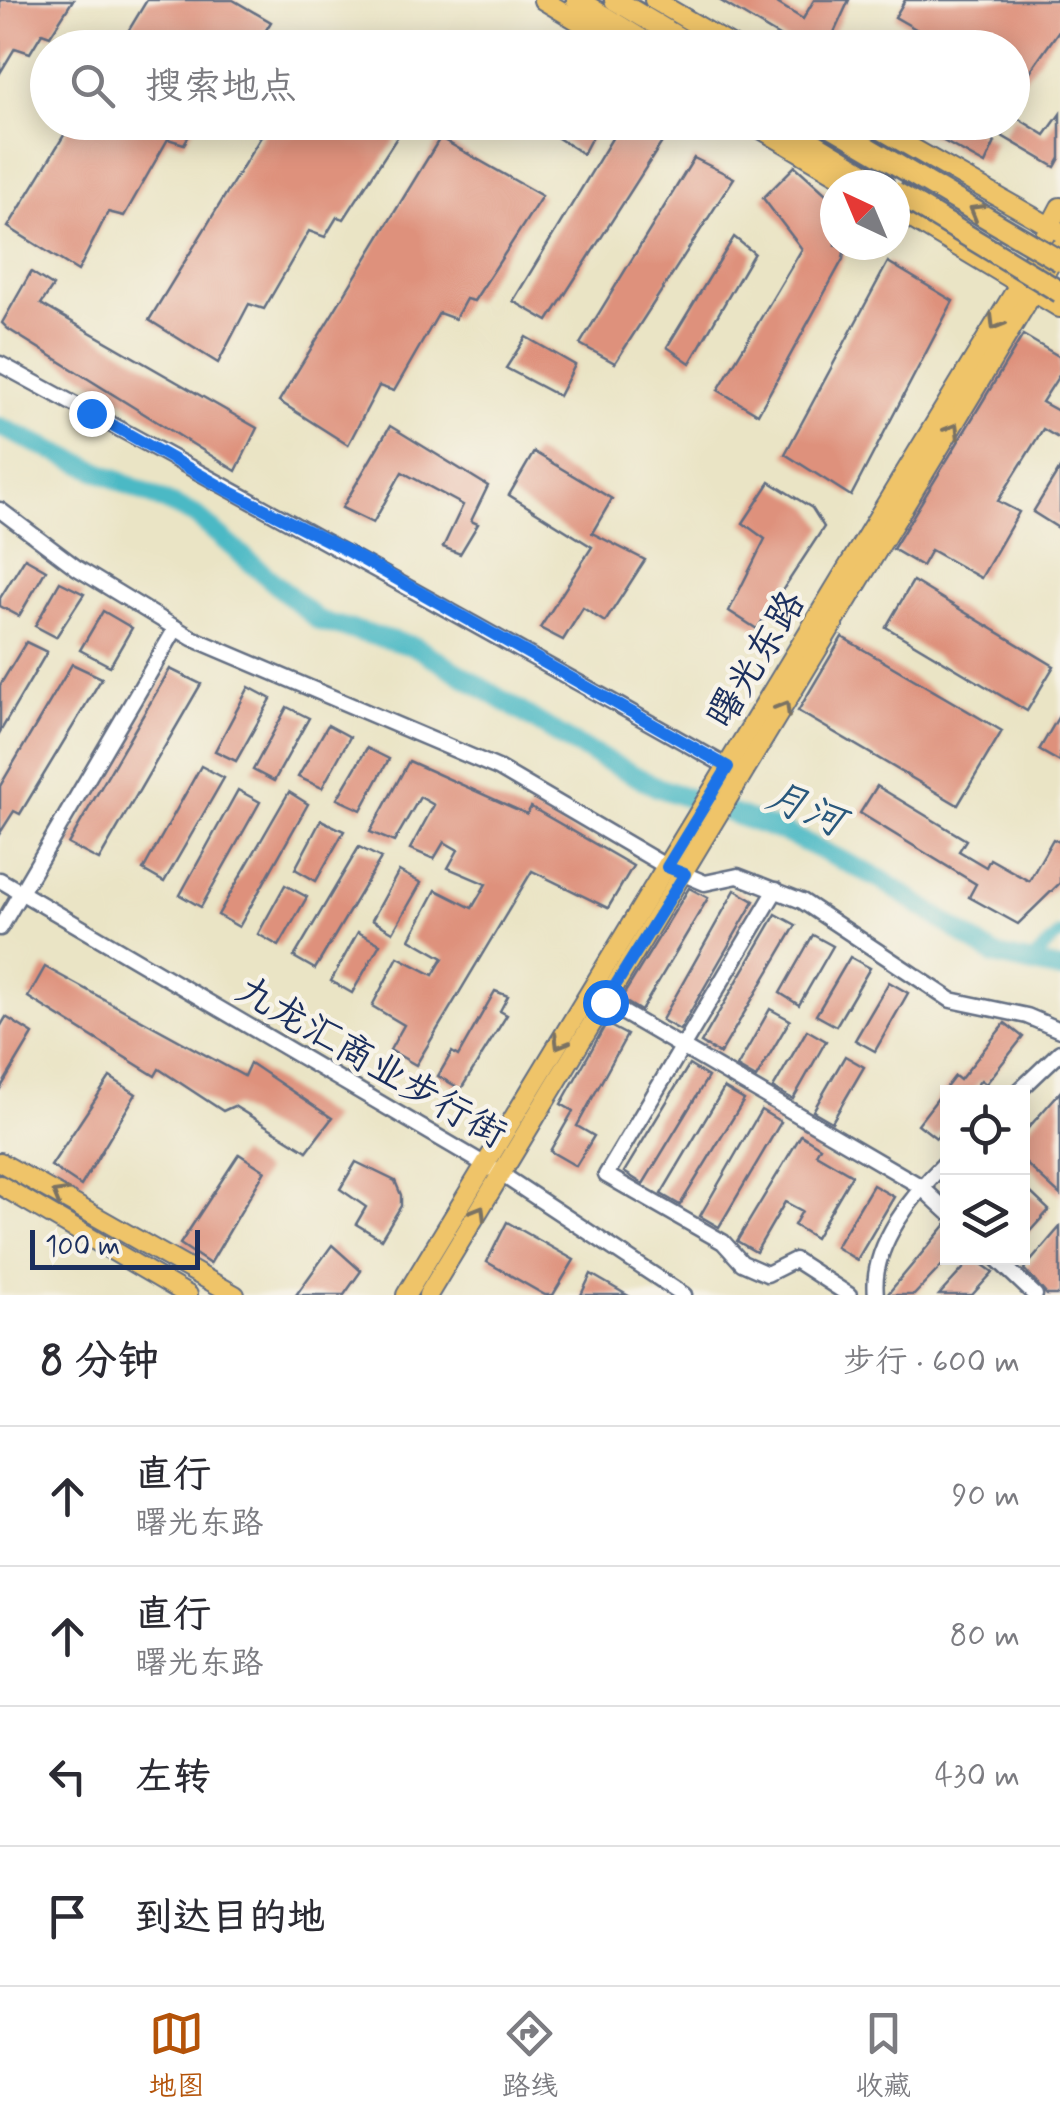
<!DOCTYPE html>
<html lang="zh">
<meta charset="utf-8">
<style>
:root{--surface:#fff;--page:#f7f7f7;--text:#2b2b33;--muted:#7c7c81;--line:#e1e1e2;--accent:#b45309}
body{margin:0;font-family:Mynerve,"LXGW WenKai TC",sans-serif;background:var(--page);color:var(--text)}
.controls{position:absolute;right:30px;bottom:30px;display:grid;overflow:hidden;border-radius:0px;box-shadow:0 5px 25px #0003}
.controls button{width:90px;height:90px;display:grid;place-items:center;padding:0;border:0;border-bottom:2px solid var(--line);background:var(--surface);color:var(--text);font:50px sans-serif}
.compass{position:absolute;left:820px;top:170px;width:90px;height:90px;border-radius:50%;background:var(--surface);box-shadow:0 5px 25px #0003;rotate:316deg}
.scale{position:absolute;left:30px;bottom:25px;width:170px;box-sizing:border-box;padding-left:10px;border:5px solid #1b2f5e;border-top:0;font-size:28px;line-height:35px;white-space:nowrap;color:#1b2f5e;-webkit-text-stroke:8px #f7f3e8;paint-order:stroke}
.stop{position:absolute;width:30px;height:30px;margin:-22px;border:8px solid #1a73e8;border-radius:50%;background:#fff}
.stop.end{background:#1a73e8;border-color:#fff;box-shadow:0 2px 10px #0008}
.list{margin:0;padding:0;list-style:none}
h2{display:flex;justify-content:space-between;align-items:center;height:130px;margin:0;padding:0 40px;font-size:42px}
h2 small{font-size:32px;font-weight:400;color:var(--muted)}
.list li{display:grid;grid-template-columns:65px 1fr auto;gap:30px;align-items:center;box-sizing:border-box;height:140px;padding:0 40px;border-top:2px solid var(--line)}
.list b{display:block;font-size:38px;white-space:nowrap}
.list p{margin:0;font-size:32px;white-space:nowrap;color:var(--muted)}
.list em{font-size:32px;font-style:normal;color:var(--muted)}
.icon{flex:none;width:55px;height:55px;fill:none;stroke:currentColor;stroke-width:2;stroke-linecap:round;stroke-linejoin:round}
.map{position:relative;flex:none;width:1060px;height:1295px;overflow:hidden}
.search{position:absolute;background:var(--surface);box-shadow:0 5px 25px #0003;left:30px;right:30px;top:30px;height:110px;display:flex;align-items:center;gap:25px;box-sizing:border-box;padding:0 35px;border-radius:55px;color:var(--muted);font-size:38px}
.sheet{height:690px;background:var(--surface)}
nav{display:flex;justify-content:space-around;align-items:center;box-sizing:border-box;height:140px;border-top:2px solid var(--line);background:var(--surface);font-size:28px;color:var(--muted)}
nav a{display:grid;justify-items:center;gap:5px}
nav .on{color:var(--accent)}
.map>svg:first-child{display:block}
</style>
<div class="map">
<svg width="1060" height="1295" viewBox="0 0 1060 1295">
<rect width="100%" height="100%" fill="#f7f3e8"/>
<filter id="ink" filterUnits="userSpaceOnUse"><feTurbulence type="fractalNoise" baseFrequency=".01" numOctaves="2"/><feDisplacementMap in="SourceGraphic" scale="20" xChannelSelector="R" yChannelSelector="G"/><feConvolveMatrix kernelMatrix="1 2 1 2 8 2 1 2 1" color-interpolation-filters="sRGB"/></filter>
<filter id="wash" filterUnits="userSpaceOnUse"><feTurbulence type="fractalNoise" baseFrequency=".0048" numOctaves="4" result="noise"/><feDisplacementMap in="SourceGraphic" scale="40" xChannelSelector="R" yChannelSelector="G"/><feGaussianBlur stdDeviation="2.25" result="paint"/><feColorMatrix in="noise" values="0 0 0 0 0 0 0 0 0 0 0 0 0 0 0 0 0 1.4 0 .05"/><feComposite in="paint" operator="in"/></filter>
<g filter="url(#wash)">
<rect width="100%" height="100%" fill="#eae4c5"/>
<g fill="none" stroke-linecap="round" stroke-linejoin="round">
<polyline stroke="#4bb9c5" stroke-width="12" points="1029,963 1060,934"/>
<polyline stroke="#4bb9c5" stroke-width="20" points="0,427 195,515 319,621 416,647 572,743 657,787 786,833 882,880 994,955 1060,970"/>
</g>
<g id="blocks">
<g fill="#de917b">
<polygon points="0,0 73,0 50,36 42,33 30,53 15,48 0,73"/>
<polygon points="147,0 233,0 271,22 255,48 118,48"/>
<polygon points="719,0 772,0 803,19 814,0 849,0 827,48 799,48"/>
<polygon points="905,0 1060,0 1060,29 1019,87 1012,83 1012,48 949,48 895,17"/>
<polygon points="1060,114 1060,158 1055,167 1002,136 1014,116 1045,135"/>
<polygon points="72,122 197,122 184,144 168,139 124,216 108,212 78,271 8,227"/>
<polygon points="270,122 407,122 344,219 337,217 325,237 309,231 264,309 249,304 218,363 149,320"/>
<polygon points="533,122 600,122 583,154"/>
<polygon points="622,122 639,122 666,136 548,321 513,301"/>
<polygon points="934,122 961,122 995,142 985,164 929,133"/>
<polygon points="440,138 542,196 474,301 466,299 455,319 439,313 394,391 379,386 348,445 279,401"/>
<polygon points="694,158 734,178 615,363 580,344"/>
<polygon points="795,166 835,202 835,245 845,245 843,259 758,414 718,390 802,249 763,198"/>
<polygon points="734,237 754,253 690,363 667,347"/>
<polygon points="888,262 953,301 851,496 785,454"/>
<polygon points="31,272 53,286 41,304 257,428 236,471 8,329 2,323"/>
<polygon points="1023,335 1060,357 1060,374 1042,402 1060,412 1060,439 1043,429 998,501 1019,512 981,578 931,550 922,566 893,549"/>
<polygon points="526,337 575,365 559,396 506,368"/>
<polygon points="390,426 488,486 471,521 478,524 460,554 443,547 463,505 402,472 373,523 342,508"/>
<polygon points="534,452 612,499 592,533 645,560 605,622 583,608 563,640 540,628 592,547 509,495"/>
<polygon points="1060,468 1060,529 1033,512"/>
<polygon points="770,482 812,508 824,527 757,629 729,611 765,539 743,523"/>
<polygon points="25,558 46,570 19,616 0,606 0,598"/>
<polygon points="913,581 1054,666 1027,711 886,627"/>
<polygon points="60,582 84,594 56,637 35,626"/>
<polygon points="103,611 132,628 110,666 80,650"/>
<polygon points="842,637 1002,731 958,805 798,711"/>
<polygon points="26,642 47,652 0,732 0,685"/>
<polygon points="72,664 102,678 20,814 14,811 0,833 0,786"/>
<polygon points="170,669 201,684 99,860 68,844"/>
<polygon points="249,687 271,699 236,761 215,751"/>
<polygon points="287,707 309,718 274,781 253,770"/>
<polygon points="1060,714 1060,762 1039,750"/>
<polygon points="328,725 350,737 322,788 298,777"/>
<polygon points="367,748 389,759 361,810 337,799"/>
<polygon points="409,761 527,814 531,807 633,866 608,908 532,871 416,1065 390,1050 404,1025 372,1006 398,957 433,975 443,958 410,939 436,890 472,908 486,884 448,868 458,850 444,842 434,859 410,849 434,805 420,797 394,842 370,832"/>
<polygon points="201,766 224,778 164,882 143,870"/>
<polygon points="877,786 966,840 959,851 986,867 990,859 1029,881 1053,839 1060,842 1060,883 1018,924 969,897 976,884 860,813"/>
<polygon points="238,790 260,802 201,907 180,895"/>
<polygon points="289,792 308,804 239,927 218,915"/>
<polygon points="321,820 344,831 316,881 295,869"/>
<polygon points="359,847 381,858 315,969 294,957"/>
<polygon points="399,871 421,883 393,932 372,920"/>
<polygon points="285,885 307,897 279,946 258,934"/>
<polygon points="689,888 708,898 641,1011 621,999"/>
<polygon points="735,890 754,901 680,1030 662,1020"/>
<polygon points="776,914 796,925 720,1054 701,1043"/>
<polygon points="358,932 380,944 352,993 331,981"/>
<polygon points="813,935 833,946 799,1005 780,993"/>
<polygon points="850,957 870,968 836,1026 816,1015"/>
<polygon points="45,967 244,1076 250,1063 332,1118 307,1151 234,1106 223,1111 159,1069 155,1076 28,997"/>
<polygon points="889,982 908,993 875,1051 855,1040"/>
<polygon points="495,991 508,996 500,1011 507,1015 461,1089 438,1076 452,1052 458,1056"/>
<polygon points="770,1009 790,1020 756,1078 737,1067"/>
<polygon points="6,1017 33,1034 0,1089 0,1027"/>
<polygon points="1005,1023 1023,1037 986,1084 981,1080 971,1092 948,1092 948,1122 936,1138 918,1124 955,1076 960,1080"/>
<polygon points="606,1024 627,1035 577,1126 594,1136 576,1166 550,1151 573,1111 561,1104"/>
<polygon points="807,1030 826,1041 793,1099 773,1088"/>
<polygon points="845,1056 864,1067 832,1122 813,1111"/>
<polygon points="689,1065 708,1077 643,1184 624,1172"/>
<polygon points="110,1077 136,1094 81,1186 51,1166"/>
<polygon points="724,1088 744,1100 680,1205 661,1194"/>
<polygon points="1060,1092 1060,1195 1022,1160 1022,1135"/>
<polygon points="761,1110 781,1122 719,1227 700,1216"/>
<polygon points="801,1135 820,1147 816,1154 852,1175 815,1238 794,1225 802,1211 785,1202 756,1252 737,1241"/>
<polygon points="239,1154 265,1171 210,1264 180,1244"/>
<polygon points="356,1162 395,1181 401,1195 401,1206 381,1239 356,1224 366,1207 340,1189"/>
<polygon points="873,1185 894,1197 857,1260 836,1247"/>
<polygon points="1031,1193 1049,1210 1022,1240 1022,1202"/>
<polygon points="507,1222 574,1260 553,1295 545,1295 487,1262"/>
<polygon points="948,1222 948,1259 914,1295 887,1295"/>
<polygon points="1060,1227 1060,1295 1047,1295 1024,1269"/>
<polygon points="332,1245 361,1271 344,1295 296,1295"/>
<polygon points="973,1258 993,1272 972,1295 939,1295"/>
<polygon points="591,1274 627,1295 581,1295"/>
</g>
</g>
</g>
<g filter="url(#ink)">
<use href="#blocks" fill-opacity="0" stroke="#636e82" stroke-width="2.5"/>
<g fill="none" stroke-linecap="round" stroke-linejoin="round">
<g stroke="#636e82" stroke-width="19">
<g id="minor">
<path d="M0 364C244 496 486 630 728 767"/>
<polyline points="0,510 77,568 192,638 498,768 667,867 705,883 738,876 802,901 951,1000 1027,1016 1060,1030"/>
<polyline points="0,880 501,1174 684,1295"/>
<polyline points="776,890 606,1175 723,1242 742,1263 767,1274 795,1260 849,1295"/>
<polyline points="0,928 176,628"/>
<polyline points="605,1002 920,1186 948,1212"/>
<polyline points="1018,1092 1060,1052"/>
<polyline points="996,1258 1035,1295"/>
<path d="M876 1295C870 1246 914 1193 948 1160"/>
</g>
</g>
<g stroke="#636e82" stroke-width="22">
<g id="major">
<polyline points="543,0 623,48"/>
<polyline points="654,0 736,48"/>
<polyline points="749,122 855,185"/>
<polyline points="867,122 1060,232"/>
<polyline points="895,209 1060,308"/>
<polyline points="0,1162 235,1295"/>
<polyline points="0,1185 188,1295"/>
<polyline points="406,1295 1020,283 1060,207"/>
<polyline points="428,1295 1060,248"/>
</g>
</g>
<g stroke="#636e82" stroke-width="25">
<g id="highway">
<polyline points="577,0 655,48"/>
<polyline points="615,0 696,48"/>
<polyline points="779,122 883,185"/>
</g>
</g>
<use href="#minor" stroke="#fff" stroke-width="14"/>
<use href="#major" stroke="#efc469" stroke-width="18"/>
<use href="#highway" stroke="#efc469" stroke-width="20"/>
<g stroke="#636e82" stroke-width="25" stroke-linecap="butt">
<g id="highway-bridge">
<polyline points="824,122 1060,261"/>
<polyline points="895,192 1060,292"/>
</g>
</g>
<use href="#highway-bridge" stroke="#efc469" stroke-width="20"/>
</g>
<defs><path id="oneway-chevron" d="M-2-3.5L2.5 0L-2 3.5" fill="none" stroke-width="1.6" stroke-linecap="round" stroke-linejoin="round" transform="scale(2.5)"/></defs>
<g stroke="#7a7263">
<use href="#oneway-chevron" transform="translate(976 211) rotate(-150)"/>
<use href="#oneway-chevron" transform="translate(996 323) rotate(121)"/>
<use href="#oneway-chevron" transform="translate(953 430) rotate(-59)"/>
<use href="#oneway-chevron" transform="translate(784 708) rotate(-59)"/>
<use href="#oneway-chevron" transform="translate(560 1042) rotate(121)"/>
<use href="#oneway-chevron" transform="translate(59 1195) rotate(-150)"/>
<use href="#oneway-chevron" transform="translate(479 1212) rotate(-59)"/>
</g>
</g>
<g fill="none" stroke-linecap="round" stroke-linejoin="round" filter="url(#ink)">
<polyline stroke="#1a73e8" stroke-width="12" points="91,413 227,490 342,548 728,767 667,867 685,874 605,1002"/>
</g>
<g text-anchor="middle" stroke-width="9" stroke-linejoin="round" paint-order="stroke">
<g font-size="38" fill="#1b2f5e" stroke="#f7f3e8">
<text transform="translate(755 659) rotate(-59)" y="13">曙光东路</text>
<text transform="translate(372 1061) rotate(30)" y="13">九龙汇商业步行街</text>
</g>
<g font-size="40" font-style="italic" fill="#29587d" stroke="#f7f3e8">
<text transform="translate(806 807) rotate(23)" y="14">月河</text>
</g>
</g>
</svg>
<div class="controls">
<button><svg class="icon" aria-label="locate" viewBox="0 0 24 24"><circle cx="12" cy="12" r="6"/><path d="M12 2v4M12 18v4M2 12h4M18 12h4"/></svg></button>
<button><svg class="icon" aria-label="layers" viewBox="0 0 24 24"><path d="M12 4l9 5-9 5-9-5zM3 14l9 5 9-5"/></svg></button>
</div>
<svg class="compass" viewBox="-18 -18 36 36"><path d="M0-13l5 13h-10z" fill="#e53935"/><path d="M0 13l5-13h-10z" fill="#7c7c81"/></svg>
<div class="scale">100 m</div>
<div class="stop" style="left:605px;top:1002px"></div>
<div class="stop end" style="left:91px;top:413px"></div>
<div class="search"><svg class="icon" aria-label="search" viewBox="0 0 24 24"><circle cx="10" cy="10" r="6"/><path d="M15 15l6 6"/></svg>搜索地点</div>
</div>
<section class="sheet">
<h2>8 分钟<small>步行 · 600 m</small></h2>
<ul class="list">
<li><svg class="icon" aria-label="ahead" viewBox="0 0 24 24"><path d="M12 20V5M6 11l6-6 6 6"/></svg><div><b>直行</b><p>曙光东路</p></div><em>90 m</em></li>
<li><svg class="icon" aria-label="ahead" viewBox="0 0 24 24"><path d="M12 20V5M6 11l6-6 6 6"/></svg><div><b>直行</b><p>曙光东路</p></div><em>80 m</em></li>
<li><svg class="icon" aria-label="left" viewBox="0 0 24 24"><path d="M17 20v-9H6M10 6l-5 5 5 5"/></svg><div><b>左转</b></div><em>430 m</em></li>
<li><svg class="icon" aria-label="arrive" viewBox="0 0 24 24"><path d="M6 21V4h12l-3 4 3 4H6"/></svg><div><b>到达目的地</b></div></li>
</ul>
</section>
<nav>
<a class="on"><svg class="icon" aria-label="map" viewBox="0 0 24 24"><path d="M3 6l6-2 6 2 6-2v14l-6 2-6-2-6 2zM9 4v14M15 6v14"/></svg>地图</a>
<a><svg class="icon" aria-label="directions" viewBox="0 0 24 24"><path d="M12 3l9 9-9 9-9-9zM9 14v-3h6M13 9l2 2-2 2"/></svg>路线</a>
<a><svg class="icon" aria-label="saved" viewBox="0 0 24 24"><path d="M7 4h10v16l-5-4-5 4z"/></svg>收藏</a>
</nav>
